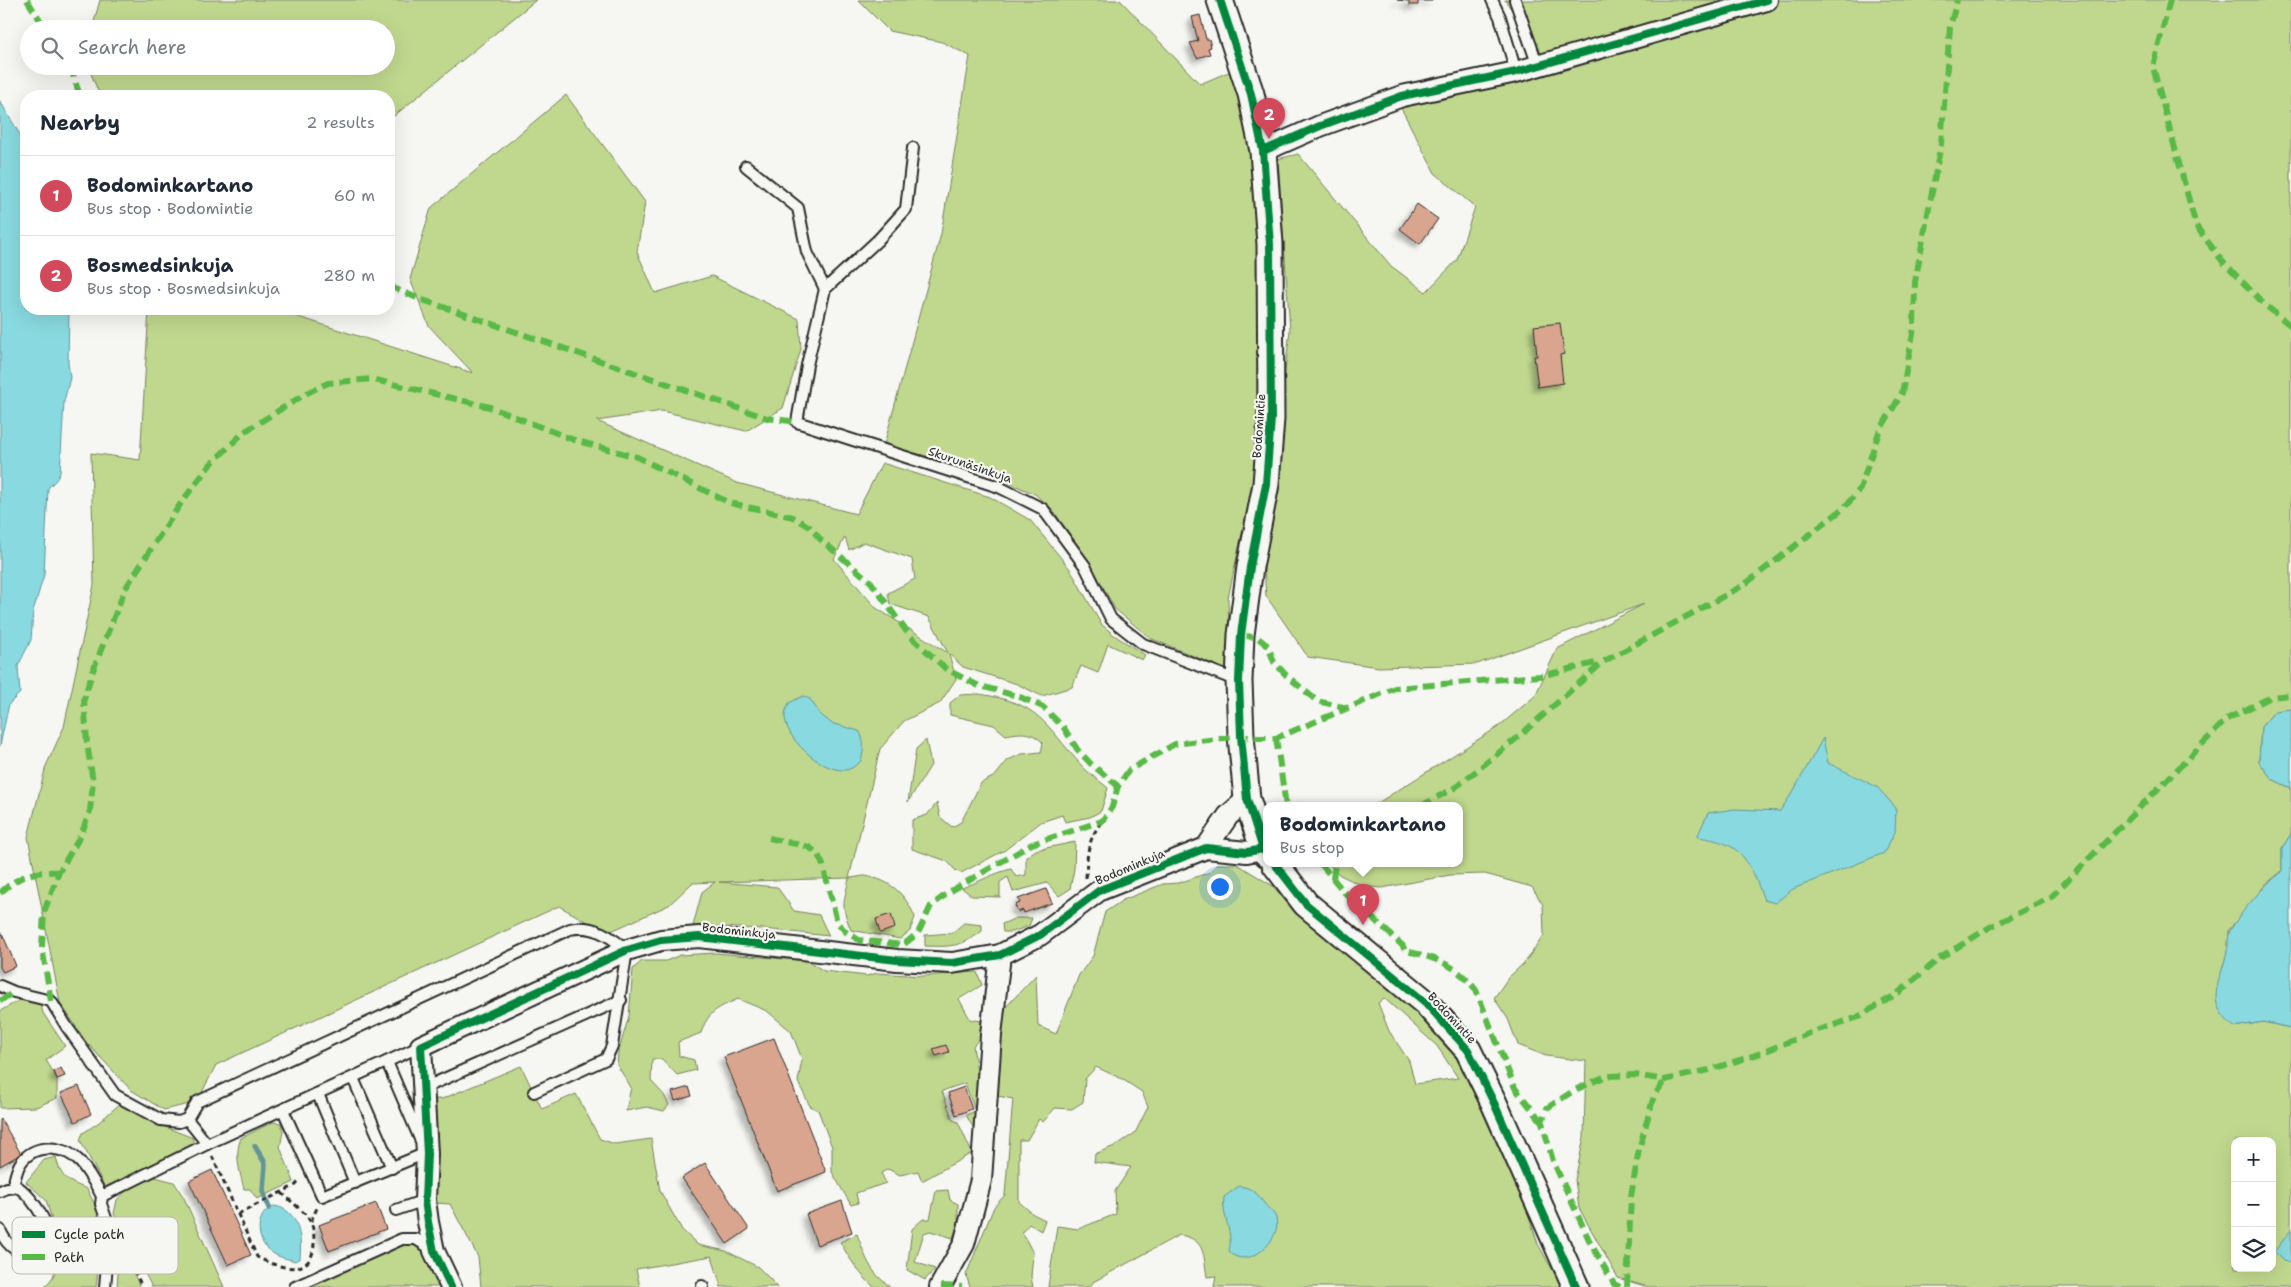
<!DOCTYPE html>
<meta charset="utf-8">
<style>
:root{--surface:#fff;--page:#f2f2f3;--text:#1f2937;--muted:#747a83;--line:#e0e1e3;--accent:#d1495b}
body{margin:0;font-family:"Shantell Sans",sans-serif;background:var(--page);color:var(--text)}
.controls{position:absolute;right:15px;bottom:15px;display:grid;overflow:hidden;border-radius:10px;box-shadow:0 5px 20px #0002}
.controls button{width:45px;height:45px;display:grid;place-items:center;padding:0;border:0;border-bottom:1px solid var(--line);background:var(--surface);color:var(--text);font:25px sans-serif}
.you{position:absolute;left:1219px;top:886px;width:18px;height:18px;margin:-12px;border:4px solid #fff;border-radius:50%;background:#1a73e8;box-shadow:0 0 0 8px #1a73e833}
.badge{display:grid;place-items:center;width:32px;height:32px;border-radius:50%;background:var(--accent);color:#fff;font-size:16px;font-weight:700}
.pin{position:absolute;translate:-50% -41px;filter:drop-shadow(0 1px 2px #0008)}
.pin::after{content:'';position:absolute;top:26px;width:18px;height:15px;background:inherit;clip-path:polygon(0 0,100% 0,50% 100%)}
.popup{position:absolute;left:1263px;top:802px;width:200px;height:65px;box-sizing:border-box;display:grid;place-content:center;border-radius:10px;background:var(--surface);filter:drop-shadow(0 1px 4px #0005);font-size:16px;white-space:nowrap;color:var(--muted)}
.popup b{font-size:19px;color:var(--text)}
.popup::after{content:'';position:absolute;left:50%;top:100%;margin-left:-10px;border:10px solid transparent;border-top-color:var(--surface)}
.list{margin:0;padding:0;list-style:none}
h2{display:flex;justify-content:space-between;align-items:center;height:65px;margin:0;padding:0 20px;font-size:21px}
h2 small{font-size:16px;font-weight:400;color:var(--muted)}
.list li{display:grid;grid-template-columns:32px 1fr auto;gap:15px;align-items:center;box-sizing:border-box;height:80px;padding:0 20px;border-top:1px solid var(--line)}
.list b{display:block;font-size:19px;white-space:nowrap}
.list p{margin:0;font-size:16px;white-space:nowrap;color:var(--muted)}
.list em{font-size:16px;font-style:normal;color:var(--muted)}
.icon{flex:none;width:28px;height:28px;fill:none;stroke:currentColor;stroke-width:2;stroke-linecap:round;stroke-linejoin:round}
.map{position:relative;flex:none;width:2291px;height:1287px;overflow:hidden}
.search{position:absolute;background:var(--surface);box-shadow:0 5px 20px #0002;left:20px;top:20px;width:375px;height:55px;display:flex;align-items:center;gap:12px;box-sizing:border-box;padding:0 18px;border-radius:28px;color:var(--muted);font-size:19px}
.panel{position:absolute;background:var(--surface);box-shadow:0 5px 20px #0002;left:20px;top:90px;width:375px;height:225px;border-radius:20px}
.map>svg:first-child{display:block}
</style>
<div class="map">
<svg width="2291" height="1287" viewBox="0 0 2291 1287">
<defs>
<filter id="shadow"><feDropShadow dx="-4.5" dy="4.5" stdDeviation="2.5" flood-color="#0004"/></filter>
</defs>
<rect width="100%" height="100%" fill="#f6f6f2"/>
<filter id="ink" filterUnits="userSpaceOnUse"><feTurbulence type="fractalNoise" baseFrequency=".02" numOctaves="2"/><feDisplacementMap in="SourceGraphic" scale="10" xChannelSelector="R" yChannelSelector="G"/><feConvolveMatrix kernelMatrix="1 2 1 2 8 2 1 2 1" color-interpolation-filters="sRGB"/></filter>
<g filter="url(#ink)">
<g fill="#c0d88e" stroke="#76825c" fill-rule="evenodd">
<polygon points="100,0 536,0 389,120 389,96 115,96 98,91 88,66 386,66 386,29 92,29"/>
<polygon points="858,0 1120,0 1200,84 1231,71 1256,161 1260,336 1258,459 1228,598 1230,671 1150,638 1115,609 1089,561 1052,509 1035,494 976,469 884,445 941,234 970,56 942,42 889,31"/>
<path d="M1505 0H2291V709L2275 711 2261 727 2259 762 2272 779 2291 788V834L2282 848V871L2266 884 2229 930 2228 949 2220 978 2234 1027 2263 1022 2291 1028V1287H1648L1618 1278 1579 1208 1575 1180 1584 1137 1586 1061 1546 1056 1518 1045 1508 1019 1494 998 1508 978 1526 961 1544 935 1543 905 1532 887 1485 874 1450 875 1382 888 1363 886 1340 875 1328 864H1459V806H1373L1498 727 1535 696 1557 649 1644 604 1477 664 1379 667 1308 657 1266 596 1263 555 1290 330 1278 159 1298 154 1391 266 1426 292 1457 260 1475 207 1435 173 1401 108 1534 78C1530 50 1522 23 1505 0ZM2235 1141H2272V1268H2235Z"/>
<path d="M566 95 645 202 637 252 655 293 712 276 799 319 801 349 783 408 746 431 662 411 597 421 737 483 856 514 882 463 990 497 1030 520 1070 569 1101 624 1114 635 1145 655 1142 660 1108 644 1098 673 1081 666 1072 687 1042 696 1017 684 963 667 949 654 956 679 940 703 904 721 880 749 849 878C854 878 860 876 865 876 891 880 905 894 915 917L910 931 900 939 851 930C840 903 844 904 849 878L719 882 777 887 794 911 819 915 829 936 764 929 693 926 702 892 715 882 692 883 669 905 607 933 559 906 216 1065 197 1102 164 1110 131 1090 86 1042 60 1002 28 837 46 766 64 727 94 585 91 453 140 460 149 309H274L473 373 429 326 410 279 431 208ZM845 537 849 550 864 542 912 559 915 579 888 593 890 604 929 617 948 653 876 608 834 559Z"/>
<path d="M979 694C1041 703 1044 724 1082 766 1089 774 1100 781 1108 788L1101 811 1090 817 1065 822 1062 815 1041 822 1005 850 961 873 956 871 947 861 912 849V820L927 815 937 803 940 817 952 827 961 822 981 783 995 776 1008 760 1022 754 1041 752 1043 743C1032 731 1021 732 1006 735L994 725 950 715V703L960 695Z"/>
<polygon points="926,740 931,765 908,802 916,749"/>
<path d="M1075 842 1074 869 1070 889 1059 896 1047 883 1013 892 1008 877 1000 882V897L972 896 962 888C979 882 994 873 1011 869L1016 877 1026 875V857L1036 850Z"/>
<path d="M1217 864H1237L1273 886 1295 913 1415 1007 1435 1027 1464 1065 1514 1171 1538 1244 1562 1287H1214L1216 1276 1207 1277C1203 1254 1206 1239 1179 1235L1093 1282 1090 1287H1048L1057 1226 1078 1229 1116 1214 1115 1191 1131 1167 1094 1162 1095 1154 1117 1145 1135 1133 1148 1107 1142 1092 1122 1079 1096 1067 1085 1079 1083 1102 1072 1109 1055 1108 1043 1122 1039 1119 1027 1140H1019V1202L1033 1214 1045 1220 1041 1231 1029 1224 1022 1232 1033 1253 1031 1277 1033 1287H970L966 1275 994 1207 1005 1195 1013 1099 998 1096V1034L1003 1010 1036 975 1038 1026 1056 1034 1079 975 1093 956 1105 912 1123 900 1163 884 1179 883 1210 872ZM1384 998 1437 1046 1458 1078 1415 1084 1409 1061 1389 1031 1378 1003Z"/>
<polygon points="1016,918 1032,918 1029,926 1012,932 1003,932 1002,924"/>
<path d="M964 923 982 925V931C962 947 950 947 925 946V935L952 933Z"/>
<path d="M715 953 808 961 824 971 867 976 877 973 923 976 977 972 982 985 959 999 970 1019 981 1021 980 1038 973 1046 978 1079V1136L966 1115 975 1111 965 1083 942 1091 953 1120 958 1122 972 1153 922 1181 918 1171 900 1175 888 1169 881 1173 886 1183 856 1193 858 1203 851 1205 832 1172V1147L818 1110 810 1106 798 1082 802 1059 791 1031 767 1011 738 999C718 1008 708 1011 701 1033L678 1042 679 1056 694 1060 696 1070 677 1075 662 1059H652L651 1081 664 1095 669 1105 664 1111 647 1107 626 1111 631 1087 617 1065 618 1053 629 1016 633 969 642 961H666L680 955Z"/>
<polygon points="39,998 43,1013 65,1046 46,1060 57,1079 57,1098 36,1107 0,1108 0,1011 22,999"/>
<polygon points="521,1066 542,1109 576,1094 600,1139 615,1144 651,1139 660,1191 682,1230 698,1245 726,1251 758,1267 778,1287 721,1287 712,1256 636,1269 640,1287 481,1287 478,1257 450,1204 436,1203 432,1099 442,1099"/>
<polygon points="122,1102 160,1125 193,1138 193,1145 105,1187 80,1140 83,1133 98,1123"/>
<path d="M273 1122 281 1123 283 1132 280 1147 294 1182 257 1199 250 1189H244C240 1172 234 1155 241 1138Z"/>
<path d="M56 1157C61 1179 67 1181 87 1189L104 1223 96 1287H45L53 1277 61 1250 46 1200 26 1182 44 1160Z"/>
<polygon points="155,1177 174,1182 184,1198 224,1287 152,1287 114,1214 117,1200 130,1186"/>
<polygon points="948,1190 950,1200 958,1204 958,1223 953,1238 930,1231 924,1233 915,1262 935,1269 925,1280 907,1270 912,1229 923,1219 930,1219 936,1191"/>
<path d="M857 1234C866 1258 869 1272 891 1287H874C859 1274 850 1259 840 1242Z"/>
<polygon points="416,1239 451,1287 295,1287"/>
<polygon points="120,1245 140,1287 117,1287"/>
</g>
<g fill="#89dae0" stroke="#639498">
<path d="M0 101 26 145V309H69L68 363 70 378 64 401 60 473 56 480 48 488 44 575 33 611 31 640 18 666 20 693 9 704C6 718 3 731 0 746Z"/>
<path d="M803 696 810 699 820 714 831 723 859 731C865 740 864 750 861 761 856 765 851 770 844 770 821 771 783 738 785 714 785 711 788 706 789 703Z"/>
<polygon points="2291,709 2291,788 2272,779 2259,762 2261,727 2275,711"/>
<path d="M1823 738 1828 763 1877 787 1896 808 1895 832 1884 853 1793 889 1775 903 1764 900C1749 861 1743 842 1697 837L1708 813 1734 809 1780 811 1794 790Z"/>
<path d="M2291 834V1028L2263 1022 2234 1027C2203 1001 2220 985 2227 951 2229 944 2227 935 2231 929 2243 909 2263 886 2282 872V848Z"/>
<path d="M1239 1186C1252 1188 1256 1192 1264 1203 1267 1208 1274 1212 1276 1218 1283 1241 1245 1272 1229 1251 1234 1232 1221 1216 1224 1197Z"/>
<path d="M274 1206C299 1209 302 1238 300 1258L295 1261C286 1258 278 1258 270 1251 255 1240 255 1213 274 1206Z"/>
<polygon points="2291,1230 2291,1263 2283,1261 2274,1252"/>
</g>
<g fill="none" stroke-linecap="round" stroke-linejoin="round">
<polyline stroke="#639498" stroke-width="5.5" points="255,1146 265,1163 263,1191 269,1208"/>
</g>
<g fill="#daa58f" stroke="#2b2b2b" filter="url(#shadow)">
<polygon points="1397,0 1432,0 1432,1 1418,1 1418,5 1409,5 1409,1"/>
<polygon points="1200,15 1206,39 1209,39 1211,47 1208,48 1210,54 1197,58 1190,43 1198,41 1192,17"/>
<polygon points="1417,204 1438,219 1420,244 1400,229"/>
<polygon points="1560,323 1564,354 1560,355 1563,383 1538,387 1534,356 1537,356 1534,326"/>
<polygon points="1046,889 1052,903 1024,913 1023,910 1018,912 1015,905 1020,903 1018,899"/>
<polygon points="891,914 895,928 880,933 876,919"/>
<polygon points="2,933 16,966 3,972 0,967 0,934"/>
<polygon points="774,1038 826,1172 777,1191 724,1057"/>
<polygon points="946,1045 949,1052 936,1056 933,1049"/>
<polygon points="61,1068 65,1076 57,1079 54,1071"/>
<polygon points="79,1086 91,1114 75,1122 61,1093"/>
<polygon points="689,1087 692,1096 675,1101 672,1092"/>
<polygon points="964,1087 972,1109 956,1115 948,1093"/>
<polygon points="1,1119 21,1154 0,1166 0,1120"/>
<polygon points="705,1163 749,1229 727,1244 682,1178"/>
<polygon points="212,1170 251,1255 228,1265 189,1181"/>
<polygon points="842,1201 852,1232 817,1245 806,1214"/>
<polygon points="376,1203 386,1229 329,1251 319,1225"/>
</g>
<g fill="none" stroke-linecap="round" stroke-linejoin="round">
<g stroke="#2b2b2b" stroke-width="14">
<g id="service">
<polyline points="1492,0 1500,17 1516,72"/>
<polyline points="1515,0 1538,66"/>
<polyline points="913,148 906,209 878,240 825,289 807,365 797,422 999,487 1043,509 1085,566 1111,619 1143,644 1238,681"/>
<polyline points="746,166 798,208 807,252 825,289"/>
<path d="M0 986 14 992 51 1001 67 1027 115 1095 161 1120 179 1122 187 1119 197 1102 570 929C593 924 610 936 627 950L612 1046 606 1059 534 1092"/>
<polyline points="387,1062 420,1139"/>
<polyline points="353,1078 392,1168"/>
<polyline points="424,1088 621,1000"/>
<polyline points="318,1094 355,1183"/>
<polyline points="283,1110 322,1196 426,1153"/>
<polyline points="207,1144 421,1046"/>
<path d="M13 1186C15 1179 16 1171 20 1164 34 1142 65 1145 81 1163 89 1173 96 1185 102 1196L207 1144 187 1119"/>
<path d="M0 1191 7 1188 18 1187C34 1198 62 1238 39 1254 21 1257 7 1247 0 1230"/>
<polyline points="102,1196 101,1204 110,1230 105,1287"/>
<polyline points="396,1210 425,1200"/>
<polyline points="702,1286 703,1287"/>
<polyline points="295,1287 402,1239 416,1239 433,1250"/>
</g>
</g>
<g stroke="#2b2b2b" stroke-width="24">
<g id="minor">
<polyline points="1263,151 1320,126 1402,96 1516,72 1767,0"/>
<polyline points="1206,848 1228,816 1247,799"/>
<polyline points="451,1287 434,1251 428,1222 425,1200 427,1154 421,1046 627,950 661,940 699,937 897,960 952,963 1000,955 1040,935 1100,890 1206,848 1247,852 1263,849"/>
<polyline points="940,1287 964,1244 981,1180 991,1035 1000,955"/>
</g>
</g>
<g stroke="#2b2b2b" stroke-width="29">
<g id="tertiary">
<polyline points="1220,0 1251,94 1263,151 1270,244 1271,419 1266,484 1250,567 1241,635 1239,681 1241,736 1247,799 1263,849 1267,854"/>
<polyline points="1275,864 1306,904 1426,1003 1468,1050 1494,1103 1576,1287"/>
</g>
</g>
<g stroke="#2b2b2b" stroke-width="3" stroke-dasharray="5 4" stroke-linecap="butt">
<path d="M1086 878C1087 855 1087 841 1102 821"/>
<path d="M212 1156 257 1257C278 1268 313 1279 314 1243 314 1236 314 1229 311 1223 308 1214 289 1200 281 1192"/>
<polyline points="238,1214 296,1185 300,1180"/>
<polyline points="311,1221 317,1208"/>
<polyline points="123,1246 142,1287"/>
</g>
<use href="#service" stroke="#f6f6f2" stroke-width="10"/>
<use href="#minor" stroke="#f6f6f2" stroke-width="20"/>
<use href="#tertiary" stroke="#f6f6f2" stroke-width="25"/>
<g stroke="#58b947" stroke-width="6" stroke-dasharray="12 6" stroke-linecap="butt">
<polyline points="27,0 46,29"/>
<polyline points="2170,0 2153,67 2196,226 2223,262 2264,304 2291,326"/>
<polyline points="70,66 79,93 84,96"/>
<polyline points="389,286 417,298 767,418 797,422"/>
<polyline points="1241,635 1258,638 1268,646 1274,662 1286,675 1317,701 1348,708 1395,688 1540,676 1600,662"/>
<polyline points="1276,738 1286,806"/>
<polyline points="1421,806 1456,787 1516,739 1603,662 1744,585 1844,508 1860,489 1879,432 1902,393 1914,328 1915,282 1941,144 1950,27 1957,0"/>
<polyline points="769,838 809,847 817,853 823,865 837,922 846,932 859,940 903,945 918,933 931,906 949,892 1032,844 1102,821 1112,807 1118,786"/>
<path d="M1321 864 1344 892 1403 946 1405 951C1435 957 1457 965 1476 990L1515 1088 1542 1122"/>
<polyline points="1333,879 1335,864"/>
<path d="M0 893C20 875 32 871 59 872"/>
<polyline points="0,1001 14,992"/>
<polyline points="51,1001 42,947 44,912 59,872 81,835 90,811 93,782 87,743 84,699 92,673 125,589 181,503 210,465 244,432 307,393 328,383 371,379 490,407 574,440 637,457 730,503 793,517 810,527 821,540 871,582 909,635 946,669 977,685 1020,697 1043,707 1064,728 1077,749 1091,764 1118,786 1129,770 1175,744 1241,736 1253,738 1276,738 1348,708"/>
<polyline points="941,1286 962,1287"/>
<polyline points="1620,1287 1614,1284 1590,1242 1553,1161 1542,1122 1547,1108 1575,1090 1606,1076 1635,1075 1665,1080 1709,1070 1761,1053 1815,1031 1856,1018 1897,994 1940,958 1990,927 2051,897 2227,719 2271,697 2291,695"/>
<polyline points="1627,1287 1631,1196 1639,1149 1654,1096 1665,1080"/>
</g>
<g stroke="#f6f6f2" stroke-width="11">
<g id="cycleway">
<polyline points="1220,0 1251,94 1263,151 1270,244 1271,419 1266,484 1250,567 1241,635 1239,681 1241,736 1247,799 1263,849 1267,854"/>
<polyline points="1263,151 1320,126 1402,96 1516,72 1767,0"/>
<polyline points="1275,864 1306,904 1426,1003 1468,1050 1494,1103 1576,1287"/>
<polyline points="451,1287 434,1251 428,1222 425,1200 427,1154 421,1046 627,950 661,940 699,937 897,960 952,963 1000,955 1040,935 1100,890 1206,848 1247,852 1263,849"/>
</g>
</g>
<use href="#cycleway" stroke="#00873e" stroke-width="8"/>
</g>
</g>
<g text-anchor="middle" stroke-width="4.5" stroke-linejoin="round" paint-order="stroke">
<g font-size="12" fill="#2b2b2b" stroke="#f6f6f2">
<text transform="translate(1259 426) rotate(-86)" y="4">Bodomintie</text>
<text transform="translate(970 465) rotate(19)" y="4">Skurunäsinkuja</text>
<text transform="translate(1130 867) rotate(-23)" y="4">Bodominkuja</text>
<text transform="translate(739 931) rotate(6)" y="4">Bodominkuja</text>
<text transform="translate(1452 1018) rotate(47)" y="4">Bodomintie</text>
</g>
</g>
<rect x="12" y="1217" width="166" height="57" rx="8" fill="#f6f6f2" stroke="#b9b9b6" stroke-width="1"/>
<rect x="22" y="1231" width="23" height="7" fill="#00873e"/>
<rect x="22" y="1254" width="23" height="6" fill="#58b947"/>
<g font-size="14" fill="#2b2b2b">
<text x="54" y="1239">Cycle path</text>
<text x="54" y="1262">Path</text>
</g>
</svg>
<div class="controls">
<button>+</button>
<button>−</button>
<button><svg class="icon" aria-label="layers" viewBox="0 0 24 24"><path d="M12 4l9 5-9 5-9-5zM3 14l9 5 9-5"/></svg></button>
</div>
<div class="you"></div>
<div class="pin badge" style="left:1363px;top:925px">1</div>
<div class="popup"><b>Bodominkartano</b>Bus stop</div>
<div class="pin badge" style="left:1269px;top:139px">2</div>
<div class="search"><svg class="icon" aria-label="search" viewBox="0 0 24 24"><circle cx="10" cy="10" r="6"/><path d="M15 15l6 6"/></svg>Search here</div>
<section class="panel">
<h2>Nearby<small>2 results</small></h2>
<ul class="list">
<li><span class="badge">1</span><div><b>Bodominkartano</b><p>Bus stop · Bodomintie</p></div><em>60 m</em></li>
<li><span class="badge">2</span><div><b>Bosmedsinkuja</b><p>Bus stop · Bosmedsinkuja</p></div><em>280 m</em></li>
</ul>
</section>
</div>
